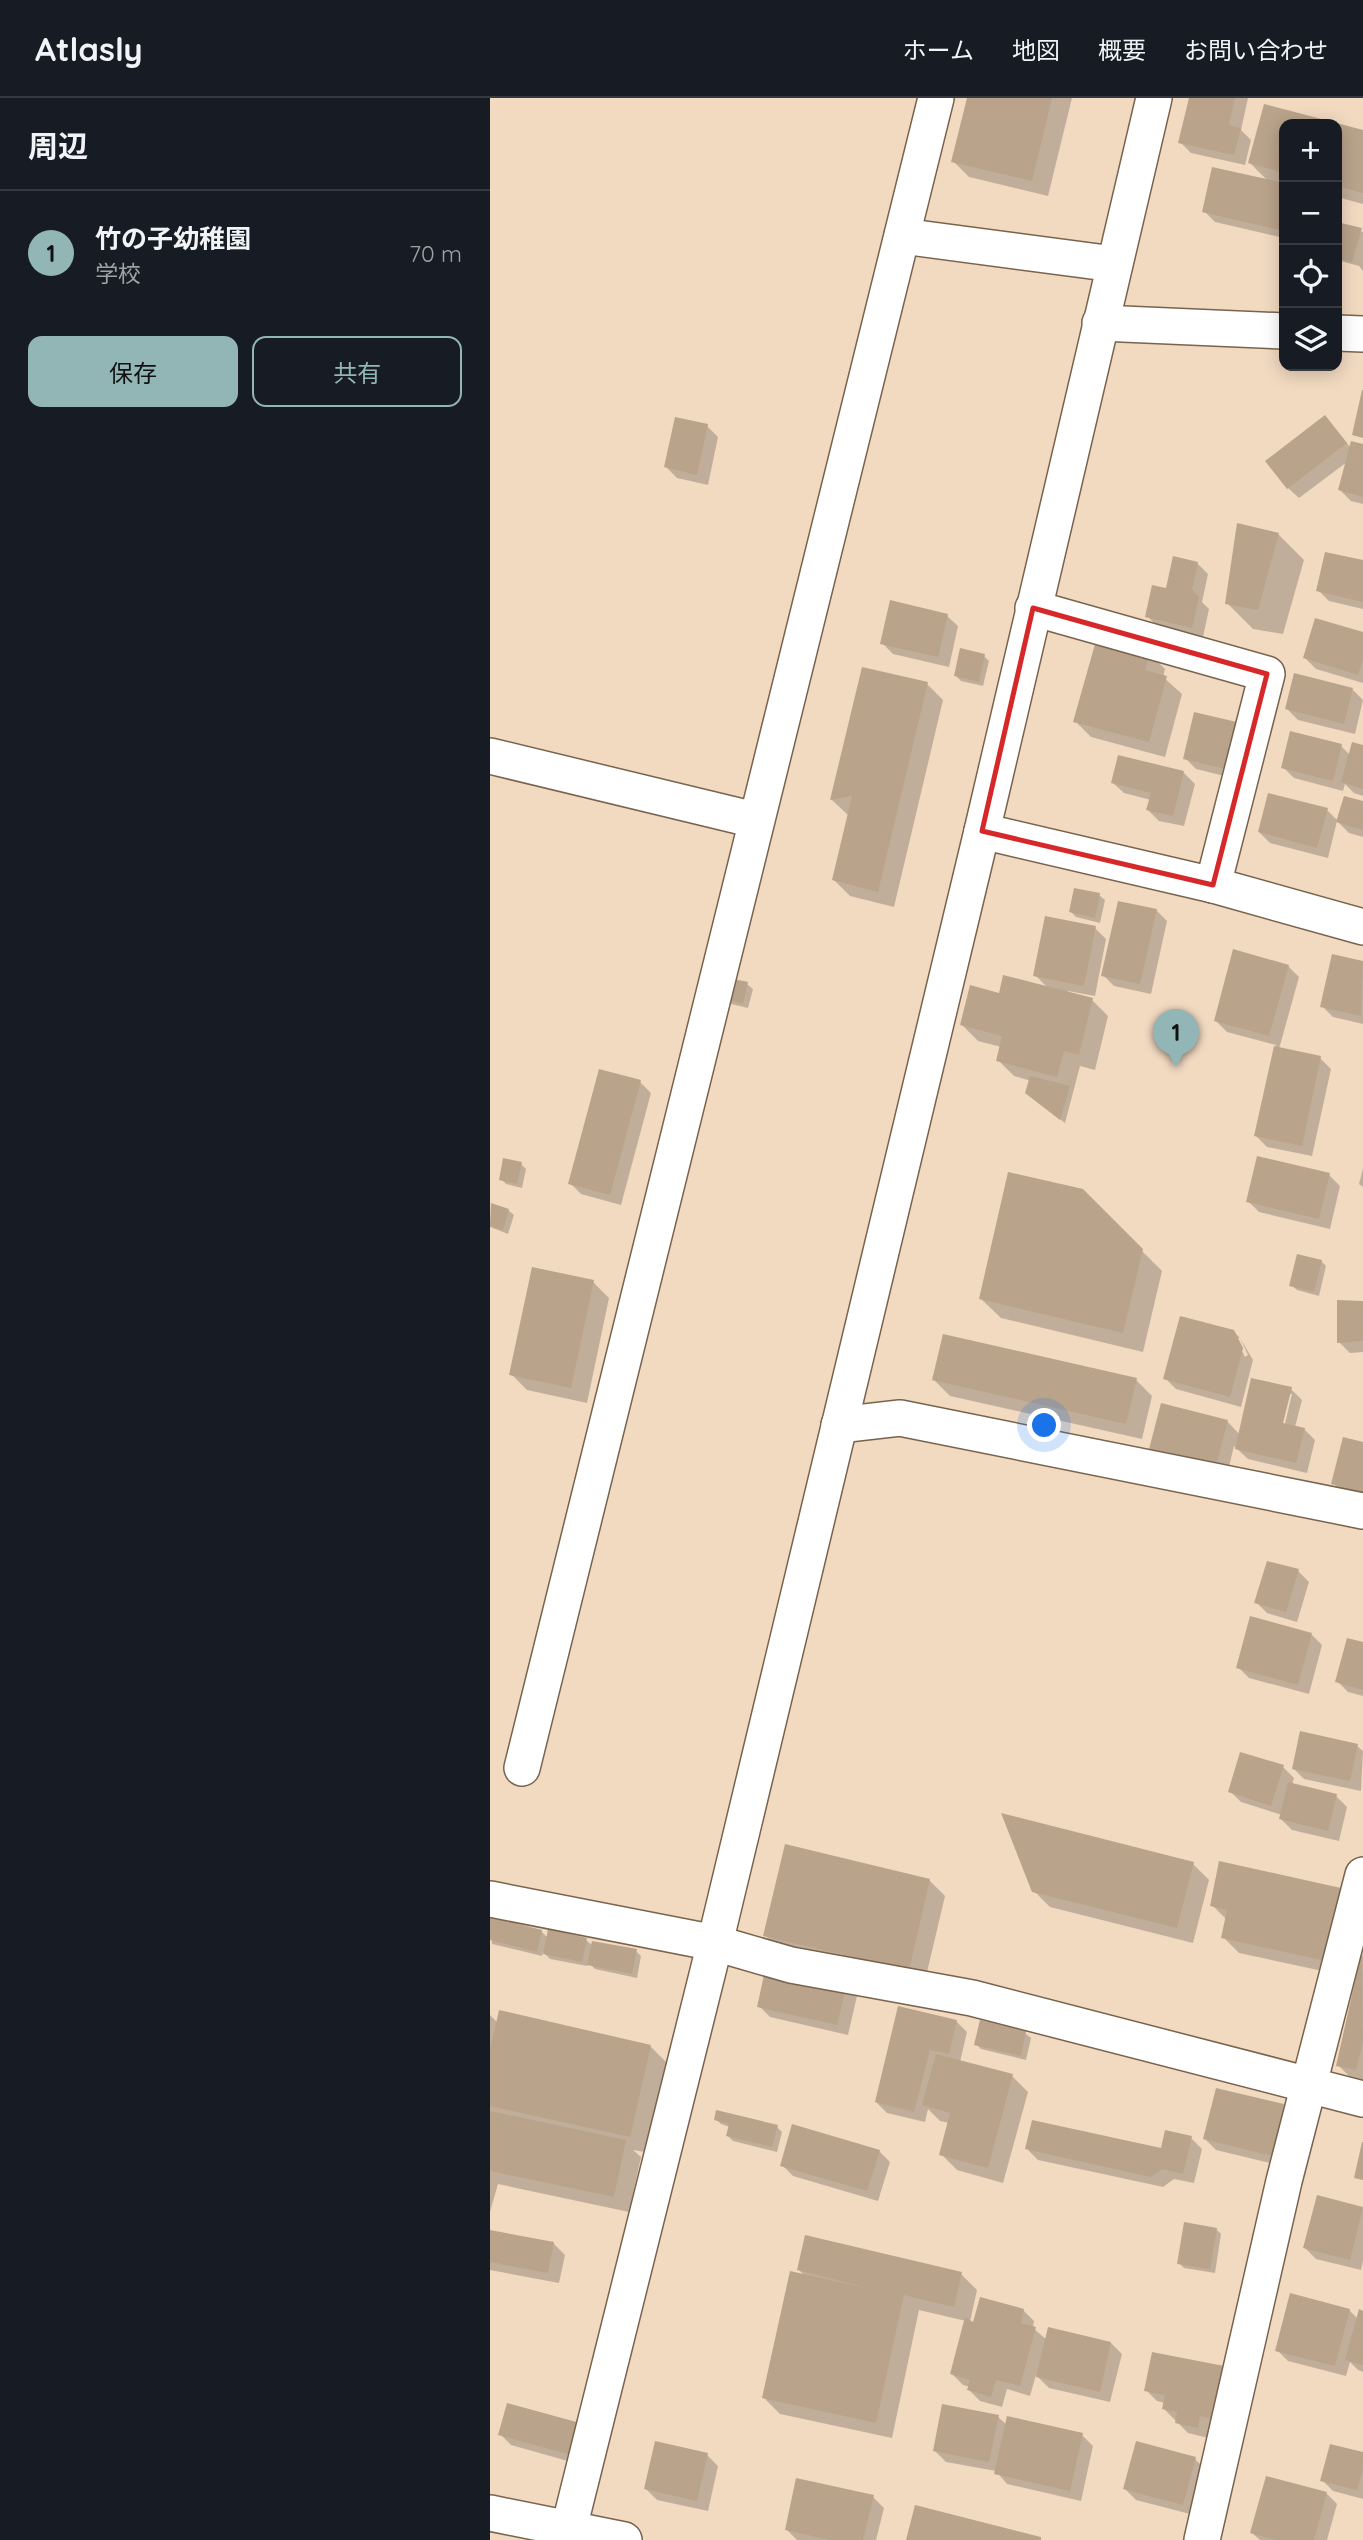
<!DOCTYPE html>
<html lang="ja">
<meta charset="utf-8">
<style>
:root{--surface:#171b24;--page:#20242c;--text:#f1f3f6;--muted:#9ea1a6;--line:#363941;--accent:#92b5b6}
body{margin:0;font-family:Quicksand,"Noto Sans JP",sans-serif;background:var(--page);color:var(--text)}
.controls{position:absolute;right:21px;top:21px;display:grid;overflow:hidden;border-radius:14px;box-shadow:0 4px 18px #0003}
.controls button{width:63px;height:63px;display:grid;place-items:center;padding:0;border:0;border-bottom:2px solid var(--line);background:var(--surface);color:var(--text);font:35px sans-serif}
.you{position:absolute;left:555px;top:1328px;width:24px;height:24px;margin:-18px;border:5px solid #fff;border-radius:50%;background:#1a73e8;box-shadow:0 0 0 10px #1a73e833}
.badge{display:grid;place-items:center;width:46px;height:46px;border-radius:50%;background:var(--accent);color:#111;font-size:23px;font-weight:700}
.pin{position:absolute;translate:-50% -58px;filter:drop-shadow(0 2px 4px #0008)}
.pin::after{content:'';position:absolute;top:37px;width:24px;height:21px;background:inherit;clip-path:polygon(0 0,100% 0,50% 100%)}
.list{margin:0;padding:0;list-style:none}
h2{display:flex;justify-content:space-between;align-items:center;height:91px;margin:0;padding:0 28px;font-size:30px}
h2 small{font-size:23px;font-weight:400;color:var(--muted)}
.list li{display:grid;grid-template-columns:46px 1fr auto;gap:21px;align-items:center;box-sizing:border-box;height:126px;padding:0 28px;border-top:2px solid var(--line)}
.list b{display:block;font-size:26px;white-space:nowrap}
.list p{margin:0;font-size:23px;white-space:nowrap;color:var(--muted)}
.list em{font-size:23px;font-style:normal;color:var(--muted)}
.actions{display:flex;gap:14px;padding:21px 28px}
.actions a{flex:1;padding:16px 0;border:2px solid var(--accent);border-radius:14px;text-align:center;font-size:24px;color:var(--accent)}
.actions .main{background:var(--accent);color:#111}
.icon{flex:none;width:38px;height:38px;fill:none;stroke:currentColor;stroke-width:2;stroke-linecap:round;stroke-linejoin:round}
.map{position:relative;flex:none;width:873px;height:2442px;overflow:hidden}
header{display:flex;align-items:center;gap:42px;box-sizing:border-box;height:98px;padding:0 35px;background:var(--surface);border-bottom:2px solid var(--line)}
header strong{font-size:33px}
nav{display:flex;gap:38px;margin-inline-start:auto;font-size:24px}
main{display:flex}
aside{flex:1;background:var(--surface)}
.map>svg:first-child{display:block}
</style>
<header>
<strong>Atlasly</strong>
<nav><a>ホーム</a><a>地図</a><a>概要</a><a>お問い合わせ</a></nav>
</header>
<main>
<aside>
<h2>周辺<small></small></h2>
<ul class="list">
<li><span class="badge">1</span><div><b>竹の子幼稚園</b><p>学校</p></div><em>70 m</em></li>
</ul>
<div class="actions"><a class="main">保存</a><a>共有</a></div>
</aside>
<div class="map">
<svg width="873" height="2442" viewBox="0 0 873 2442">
<rect width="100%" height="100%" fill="#f2dac1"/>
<g fill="#0003" fill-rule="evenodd">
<polygon points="479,0 582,0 558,98 479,79 463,63"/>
<polygon points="700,0 758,0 751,32 761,42 755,67 701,55 690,44"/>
<polygon points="775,8 845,26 794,26 794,140 725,124 714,113 779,84 760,65"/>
<polygon points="847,27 873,33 873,106 847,99"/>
<polygon points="847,126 873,134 873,173 869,168 847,162"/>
<polygon points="835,319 861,350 862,345 873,348 873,406 861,403 850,392 857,364 809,400 798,390"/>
<polygon points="217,328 228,339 218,387 187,380 176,369"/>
<polygon points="788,436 814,462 793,536 763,531 737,505"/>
<polygon points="837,456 873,464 873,511 839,503 828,492"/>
<polygon points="707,465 718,476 712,504 719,511 713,539 668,529 657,518 678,493"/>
<polygon points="457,518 468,528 459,569 403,556 392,545"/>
<polygon points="826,522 873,536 873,585 826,571 815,560"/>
<polygon points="659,555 675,571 673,579 692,596 675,659 601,639 585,623"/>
<polygon points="494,558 499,563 493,588 471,583 466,578"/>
<polygon points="373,571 437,586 453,602 404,809 360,798 344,782 359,718 342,702"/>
<polygon points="863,592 873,602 865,636 808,622 797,611"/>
<polygon points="705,616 751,682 706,671 695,660"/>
<polygon points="863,646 873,649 873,698 864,695 855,686 853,693 804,680 793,669 851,648 860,657"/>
<polygon points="629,659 694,675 705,686 694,728 669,723 658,712 661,702 634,695 623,685"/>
<polygon points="855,700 873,705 873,739 859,735 847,723 838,760 780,745 769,734 837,712 848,723"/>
<polygon points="609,797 615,802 610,825 586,819 581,814"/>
<polygon points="666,812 677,823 661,896 624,888 613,877"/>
<polygon points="605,830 616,841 605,898 578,893 577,896 602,902 618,918 605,972 590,968 575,1025 543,1000 541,983 524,978 508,962 511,949 488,943 472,927 510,897 559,891 545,877"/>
<polygon points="843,858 873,864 873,926 843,919 832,908"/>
<polygon points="798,868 809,879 789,951 830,960 841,971 822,1058 777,1049 766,1038 786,947 737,934 726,923"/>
<polygon points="257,886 263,891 258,910 241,906 236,901"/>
<polygon points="150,984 161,995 131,1107 91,1096 80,1085"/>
<polygon points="31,1066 36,1071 32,1090 16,1086 11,1081"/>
<polygon points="873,1070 873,1089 869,1086"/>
<polygon points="839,1077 850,1088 840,1131 769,1114 758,1103"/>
<polygon points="592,1093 672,1173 653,1254 511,1220 490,1200"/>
<polygon points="2,1107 18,1112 24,1117 18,1136 0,1129"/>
<polygon points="831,1163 836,1168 829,1198 807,1192 801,1187"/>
<polygon points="103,1184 119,1200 97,1305 37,1292 21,1276"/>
<polygon points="849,1204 873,1204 873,1254 860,1255 849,1244"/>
<polygon points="743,1233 750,1240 746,1240 755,1259 758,1257 750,1240 763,1262 751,1309 686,1291 675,1280"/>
<polygon points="444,1282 646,1282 662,1298 652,1341 460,1298"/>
<path d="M801 1291 812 1302 805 1329 814 1331 825 1342 817 1375 758 1361 744 1348 736 1381 660 1354 737 1323 750 1337ZM798 1296H802L793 1334 790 1333Z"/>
<polygon points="854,1341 873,1346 873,1401 854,1396 843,1385"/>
<polygon points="808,1473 819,1484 807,1524 777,1515 766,1504"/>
<polygon points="821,1536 832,1547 819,1596 759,1580 748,1569"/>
<polygon points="858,1542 873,1546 873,1598 858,1594 847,1583"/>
<polygon points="867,1648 873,1653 871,1693 814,1681 803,1670"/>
<polygon points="793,1669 804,1680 802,1687 846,1698 857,1709 849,1743 802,1732 791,1721 792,1717 751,1704 740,1693"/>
<polygon points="703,1766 719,1782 703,1845 560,1809 544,1793"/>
<polygon points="439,1782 455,1798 434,1887 291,1853 275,1837"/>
<polygon points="850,1791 866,1807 851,1877 749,1855 733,1839 737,1822 722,1807"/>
<polygon points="0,1825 51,1833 58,1840 96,1842 103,1848 146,1853 151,1858 147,1880 105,1871 98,1864 97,1868 60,1861 53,1854 52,1858 2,1846"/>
<polygon points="873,1855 873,1985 864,1983 848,1967"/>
<polygon points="356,1887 367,1898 358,1937 280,1919 269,1908"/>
<polygon points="0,1917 8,1925 160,1948 176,1964 155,2054 143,2052 151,2059 139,2114 8,2086 0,2114"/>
<polygon points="466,1923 477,1934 470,1964 522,1978 538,1994 513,2085 467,2072 451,2056 459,2025 450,2023 438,2011 435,2024 397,2015 386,2004"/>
<polygon points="535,1935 541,1940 536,1962 491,1951 486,1946"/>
<polygon points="793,2007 804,2018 792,2068 726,2052 715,2041"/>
<polygon points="226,2021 287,2029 292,2034 287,2054 243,2043 238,2038 240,2029 231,2026"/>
<polygon points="701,2040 712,2051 704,2085 684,2081 673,2089 548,2062 537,2051 672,2052"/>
<polygon points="389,2053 400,2064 388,2103 303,2078 292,2067"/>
<polygon points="829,2099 873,2110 873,2163 871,2172 826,2161 815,2150"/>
<polygon points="726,2131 731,2136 725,2175 694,2170 689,2165"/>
<polygon points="0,2134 64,2146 75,2157 69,2185 0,2172"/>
<polygon points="309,2172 471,2176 487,2192 480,2224 485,2227 533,2212 544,2223 543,2230 557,2242 621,2245 632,2256 620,2304 559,2290 546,2277 540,2298 517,2291 512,2309 490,2303 479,2292 480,2289 473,2287 462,2276 476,2223 429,2212 402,2340 290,2316 274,2300 315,2178"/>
<polygon points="859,2212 868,2221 870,2214 873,2214 873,2274 868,2272 860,2264 856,2278 798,2263 787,2252"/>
<polygon points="733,2270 718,2340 698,2335 674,2311 675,2305 667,2303 656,2292"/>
<polygon points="508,2319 517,2327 592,2337 603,2348 591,2403 517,2386 506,2373 456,2364 445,2353"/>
<polygon points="10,2336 100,2337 92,2367 21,2347"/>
<polygon points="841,2348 873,2356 873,2401 843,2393 832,2382"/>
<polygon points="217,2357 228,2368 218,2413 167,2402 156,2391"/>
<polygon points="705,2361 716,2372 704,2417 646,2402 635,2391"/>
<polygon points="836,2395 847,2406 837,2442 770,2442 762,2435"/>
<polygon points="383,2399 394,2410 386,2442 307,2442 297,2432"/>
</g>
<g fill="#b9a38b">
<polygon points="477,0 562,0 542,83 461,64"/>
<polygon points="699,0 745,0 739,27 751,30 744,57 688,45"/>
<polygon points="774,6 873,32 873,95 847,88 847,26 794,26 794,75 758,65"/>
<polygon points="722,69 794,85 794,133 712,114"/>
<polygon points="847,124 872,130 862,164 847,160"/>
<polygon points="872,292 873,292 873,340 862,337"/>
<polygon points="835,317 857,345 797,391 775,363"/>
<polygon points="185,319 218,326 207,377 174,369"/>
<polygon points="861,343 873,346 873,399 848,392"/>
<polygon points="747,425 789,435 768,512 735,506"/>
<polygon points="835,454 873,462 873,504 826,493"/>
<polygon points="683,458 708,464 702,492 709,499 702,530 655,519 662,487 676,490"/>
<polygon points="400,502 458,516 448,559 390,546"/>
<polygon points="825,520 873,534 873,562 868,577 813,560"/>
<polygon points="607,539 660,553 655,572 677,578 659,644 583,624"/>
<polygon points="470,550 495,556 489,584 464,578"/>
<polygon points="372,569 438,584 388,794 342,782 362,698 340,702"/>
<polygon points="804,575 863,590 854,626 795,611"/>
<polygon points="704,614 751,625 740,672 693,661"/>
<polygon points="800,633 852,646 843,683 791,670"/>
<polygon points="862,644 873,647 873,691 851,684"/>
<polygon points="628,657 694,673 683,718 656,712 661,695 621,685"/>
<polygon points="778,695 838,710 827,750 768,734"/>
<polygon points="854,698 873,703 873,732 846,724"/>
<polygon points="584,790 610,795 605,820 579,814"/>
<polygon points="628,803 667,811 650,886 611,878"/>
<polygon points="555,818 606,828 594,888 543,878"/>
<polygon points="743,851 799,867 779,938 724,923"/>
<polygon points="842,856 873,863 871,918 830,909"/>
<polygon points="513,877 603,900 589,957 574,953 567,979 506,963 512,938 470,927 480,887 509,895"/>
<polygon points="239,880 258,884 253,906 234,901"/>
<polygon points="784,948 831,958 812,1048 764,1038"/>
<polygon points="109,971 151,982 120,1097 78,1086"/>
<polygon points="540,978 580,988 570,1022 535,995"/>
<polygon points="767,1058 840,1075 829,1121 756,1104"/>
<polygon points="13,1060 32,1064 27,1086 9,1082"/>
<polygon points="518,1074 593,1091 653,1151 633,1235 489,1201"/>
<polygon points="1,1105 19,1111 13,1132 0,1128"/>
<polygon points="807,1156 832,1162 824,1194 799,1188"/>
<polygon points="42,1169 104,1182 81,1290 19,1277"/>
<polygon points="847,1202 873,1203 873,1243 847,1245"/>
<polygon points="690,1218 744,1232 753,1250 740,1299 673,1281"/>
<polygon points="453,1236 647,1280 636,1326 442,1282"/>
<polygon points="761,1280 802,1289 793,1325 815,1330 806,1365 745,1351"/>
<polygon points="671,1305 738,1322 725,1371 658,1355"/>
<polygon points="853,1339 873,1344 873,1394 841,1386"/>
<polygon points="777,1463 809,1471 796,1514 764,1505"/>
<polygon points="760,1518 822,1535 808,1587 746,1570"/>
<polygon points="857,1540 873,1544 873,1592 845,1584"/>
<polygon points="810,1633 868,1646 860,1683 802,1671"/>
<polygon points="750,1654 794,1667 781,1708 738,1694"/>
<polygon points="798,1684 847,1696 838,1733 789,1721"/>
<polygon points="511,1715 704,1764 687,1830 542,1794"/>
<polygon points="295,1746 440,1781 419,1872 273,1838"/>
<polygon points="729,1763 851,1790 835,1863 731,1840 737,1812 720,1808"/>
<polygon points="0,1819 52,1832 47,1854 0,1842"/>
<polygon points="58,1831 97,1840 92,1864 53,1856"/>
<polygon points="102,1843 147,1851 142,1876 97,1867"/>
<polygon points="872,1852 873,1944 866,1972 846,1968"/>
<polygon points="276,1868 357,1886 347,1927 267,1909"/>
<polygon points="408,1908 467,1922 459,1956 440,1952 424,2014 385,2004"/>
<polygon points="9,1912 161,1947 140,2039 0,2008 0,1952"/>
<polygon points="490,1922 536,1933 531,1958 484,1947"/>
<polygon points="446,1956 523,1976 498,2070 449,2057 460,2015 432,2007"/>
<polygon points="726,1990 794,2006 782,2058 713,2041"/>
<polygon points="226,2012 288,2027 282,2049 236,2038 239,2026 224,2022"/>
<polygon points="0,2013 136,2042 124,2099 0,2073"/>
<polygon points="542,2022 671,2050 675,2032 702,2038 693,2076 672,2071 661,2079 535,2051"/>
<polygon points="302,2026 390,2052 377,2093 290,2068"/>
<polygon points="872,2044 873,2044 873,2082 864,2080"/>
<polygon points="827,2097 873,2109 860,2162 813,2150"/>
<polygon points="694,2124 727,2130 720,2171 687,2166"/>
<polygon points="0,2132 64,2144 58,2175 0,2164"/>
<polygon points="315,2137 472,2174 464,2209 414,2197 386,2325 272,2300 300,2173 385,2192 307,2172"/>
<polygon points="800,2195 860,2211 845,2268 785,2253"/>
<polygon points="490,2199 534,2211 531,2225 546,2229 530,2288 506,2282 501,2299 477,2292 480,2282 460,2276 475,2219 483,2224"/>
<polygon points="869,2211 873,2213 873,2267 855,2262"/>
<polygon points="558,2229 621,2244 610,2294 546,2279"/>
<polygon points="662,2254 734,2268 723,2321 710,2318 708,2330 685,2325 687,2314 672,2311 675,2297 654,2293"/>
<polygon points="17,2305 90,2325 81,2357 8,2337"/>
<polygon points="452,2306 509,2317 499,2364 443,2353"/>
<polygon points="517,2318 593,2335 580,2393 504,2376"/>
<polygon points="165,2343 218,2355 207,2403 154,2391"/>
<polygon points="646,2343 706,2359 693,2407 633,2391"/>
<polygon points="840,2346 873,2354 873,2371 867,2392 830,2383"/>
<polygon points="776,2378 837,2394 824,2442 786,2442 760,2435"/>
<polygon points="306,2380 384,2397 373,2442 340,2442 295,2432"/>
<polygon points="425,2407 551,2439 551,2442 416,2442"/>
</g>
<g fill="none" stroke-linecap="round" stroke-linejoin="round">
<g stroke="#78634e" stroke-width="38">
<g id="minor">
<polyline points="412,138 624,166"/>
<polyline points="610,225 794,233"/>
<polyline points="847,235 873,236"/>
<polyline points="543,510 777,576 723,787"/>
<polyline points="0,658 265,722"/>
<polyline points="492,733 723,787 873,829"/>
<polyline points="349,1327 410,1320 873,1413"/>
<polyline points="32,1670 446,0"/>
<polyline points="0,1801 225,1845 301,1867 482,1900 873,2001"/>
<polyline points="0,2415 134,2442"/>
<polyline points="76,2442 225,1845 492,733 664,0"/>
<polyline points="712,2442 794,2083 873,1777"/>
</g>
</g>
<use href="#minor" stroke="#fff" stroke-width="35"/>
</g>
<path fill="none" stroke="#d62828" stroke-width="5" stroke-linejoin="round" d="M543 510 777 576 723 787 492 733Z"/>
</svg>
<div class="controls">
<button>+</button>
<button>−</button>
<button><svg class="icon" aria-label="locate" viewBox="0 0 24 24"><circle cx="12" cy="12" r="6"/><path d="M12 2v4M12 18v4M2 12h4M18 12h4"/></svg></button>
<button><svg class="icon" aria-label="layers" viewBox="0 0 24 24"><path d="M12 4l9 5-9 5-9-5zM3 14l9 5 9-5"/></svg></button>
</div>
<div class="you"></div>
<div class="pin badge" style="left:686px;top:969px">1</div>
</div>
</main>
